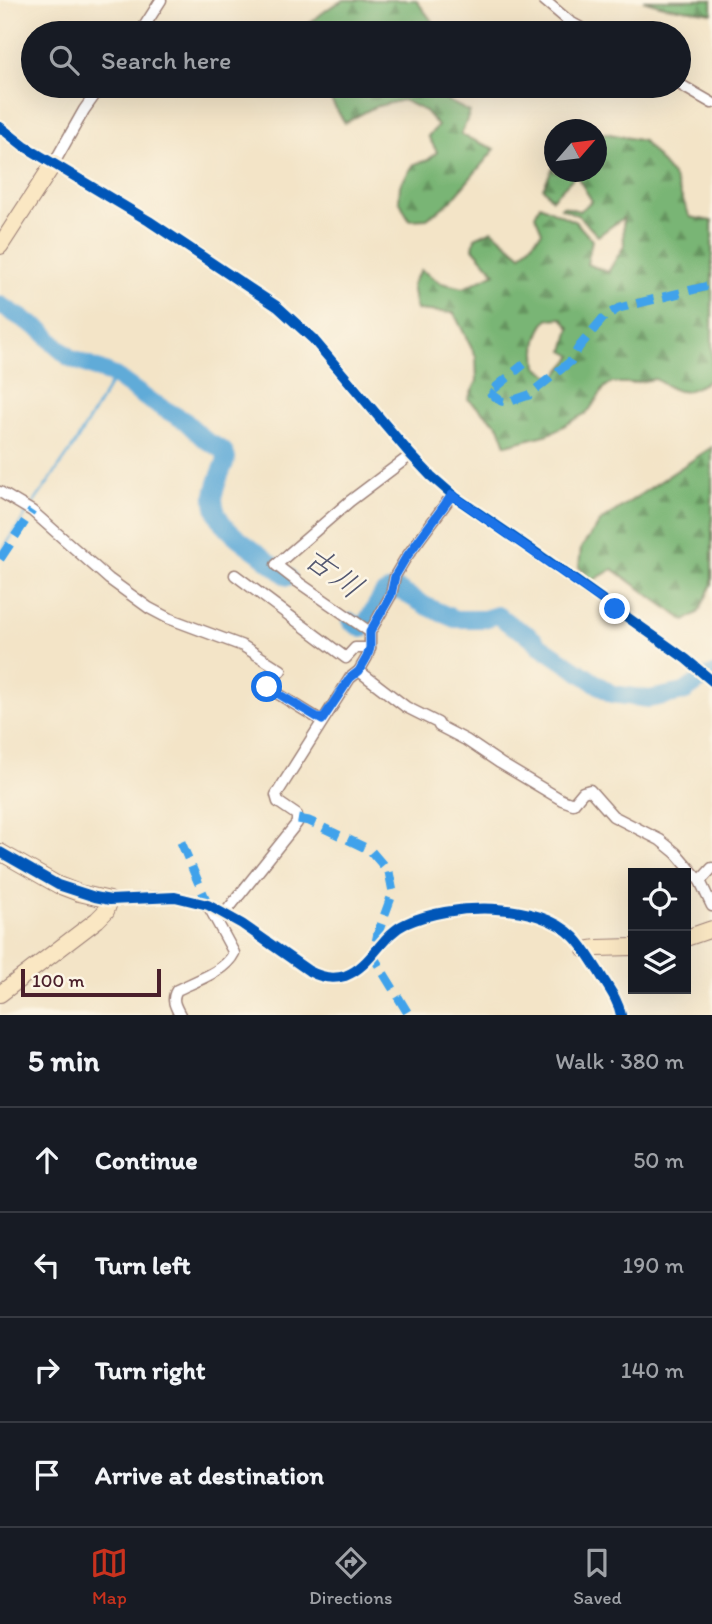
<!DOCTYPE html>
<meta charset="utf-8">
<style>
:root{--surface:#171b24;--page:#242831;--text:#f1f3f6;--muted:#9ea1a6;--line:#363941;--accent:#c8321e}
body{margin:0;font-family:Itim,"Klee One",sans-serif;background:var(--page);color:var(--text)}
.controls{position:absolute;right:21px;bottom:21px;display:grid;overflow:hidden;border-radius:0px;box-shadow:0 7px 28px #0002}
.controls button{width:63px;height:63px;display:grid;place-items:center;padding:0;border:0;border-bottom:2px solid var(--line);background:var(--surface);color:var(--text);font:35px sans-serif}
.compass{position:absolute;left:544px;top:119px;width:63px;height:63px;border-radius:50%;background:var(--surface);box-shadow:0 7px 28px #0002;rotate:62deg}
.scale{position:absolute;left:21px;bottom:18px;width:140px;box-sizing:border-box;padding-left:7px;border:4px solid #4a1f2b;border-top:0;font-size:19px;line-height:24px;white-space:nowrap;color:#4a1f2b;-webkit-text-stroke:5px #fcf5e5;paint-order:stroke}
.stop{position:absolute;width:21px;height:21px;margin:-16px;border:5px solid #1a73e8;border-radius:50%;background:#fff}
.stop.end{background:#1a73e8;border-color:#fff;box-shadow:0 2px 7px #0008}
.list{margin:0;padding:0;list-style:none}
h2{display:flex;justify-content:space-between;align-items:center;height:91px;margin:0;padding:0 28px;font-size:30px}
h2 small{font-size:23px;font-weight:400;color:var(--muted)}
.list li{display:grid;grid-template-columns:46px 1fr auto;gap:21px;align-items:center;box-sizing:border-box;height:105px;padding:0 28px;border-top:2px solid var(--line)}
.list b{display:block;font-size:26px;white-space:nowrap}
.list em{font-size:23px;font-style:normal;color:var(--muted)}
.icon{flex:none;width:38px;height:38px;fill:none;stroke:currentColor;stroke-width:2;stroke-linecap:round;stroke-linejoin:round}
.map{position:relative;flex:none;width:712px;height:1015px;overflow:hidden}
.search{position:absolute;background:var(--surface);box-shadow:0 7px 28px #0002;left:21px;right:21px;top:21px;height:77px;display:flex;align-items:center;gap:18px;box-sizing:border-box;padding:0 24px;border-radius:38px;color:var(--muted);font-size:26px}
.sheet{height:511px;background:var(--surface)}
nav{display:flex;justify-content:space-around;align-items:center;box-sizing:border-box;height:98px;border-top:2px solid var(--line);background:var(--surface);font-size:19px;color:var(--muted)}
nav a{display:grid;justify-items:center;gap:4px}
nav .on{color:var(--accent)}
.map>svg:first-child{display:block}
</style>
<div class="map">
<svg width="712" height="1015" viewBox="0 0 712 1015">
<defs>
<pattern id="forest-firs" width="22" height="20" patternUnits="userSpaceOnUse" patternTransform="scale(1.75)"><rect width="22" height="20" fill="#79b574"/><path d="M5 1l3.5 6h-7zM16 11l3.5 6h-7z" fill="#65935f"/></pattern>
</defs>
<rect width="100%" height="100%" fill="#fcf5e5"/>
<filter id="ink" filterUnits="userSpaceOnUse"><feTurbulence type="fractalNoise" baseFrequency=".0143" numOctaves="2"/><feDisplacementMap in="SourceGraphic" scale="14" xChannelSelector="R" yChannelSelector="G"/><feConvolveMatrix kernelMatrix="1 2 1 2 8 2 1 2 1" color-interpolation-filters="sRGB"/></filter>
<filter id="wash" filterUnits="userSpaceOnUse"><feTurbulence type="fractalNoise" baseFrequency=".00686" numOctaves="4" result="noise"/><feDisplacementMap in="SourceGraphic" scale="28" xChannelSelector="R" yChannelSelector="G"/><feGaussianBlur stdDeviation="1.57" result="paint"/><feColorMatrix in="noise" values="0 0 0 0 0 0 0 0 0 0 0 0 0 0 0 0 0 1.4 0 .05"/><feComposite in="paint" operator="in"/></filter>
<g filter="url(#wash)">
<rect width="100%" height="100%" fill="#f3e4c7"/>
<g fill="url(#forest-firs)" stroke="#626a50" stroke-width="2" fill-rule="evenodd">
<polygon points="344,0 416,0 441,33 295,33 332,6"/>
<polygon points="643,0 712,0 712,13 663,6"/>
<polygon points="322,86 437,86 442,98 470,112 461,135 495,149 451,201 427,219 409,220 399,200 400,185 414,164 428,160 437,152 428,136 438,126 425,111 403,100 374,107 345,123"/>
<path d="M605 133 643 141 673 176 690 217 712 221V379C681 395 685 396 655 379L632 383H611L605 387 588 412 549 434 506 445 499 426 468 399 477 381 476 357 454 313 416 310 412 284 421 270 441 283 464 288 495 273 473 248 475 238 492 230 521 255 542 232 535 215 540 205 576 222 592 240 587 264 608 272 624 246 623 218 598 236 579 216 561 208 563 206 579 211 592 201 576 175 552 199 543 188 554 165V172H596L597 138ZM562 318 570 328 564 351 573 356 554 378 537 367C535 348 535 334 548 319Z"/>
<polygon points="712,447 712,584 699,612 685,621 613,569 592,581 579,567 581,548 602,520"/>
</g>
<g fill="none" stroke-linecap="round" stroke-linejoin="round">
<g stroke="#60abd8" stroke-width="2.5">
<polyline points="31,507 73,447 115,376"/>
<polyline points="0,554 26,514"/>
</g>
<g stroke="#60abd8" stroke-width="18">
<path d="M0 305 43 331 54 344 70 358 115 376 147 399 185 421 205 440 223 450 227 458C222 470 216 482 214 495 212 522 238 539 258 553 268 561 278 569 288 577"/>
<path d="M351 622 362 629 383 594 388 591 399 590 426 606 455 619H484L497 615C503 618 506 622 511 625 524 633 530 634 539 645L612 694 649 699 684 692 701 680 712 675"/>
</g>
</g>
</g>
<g filter="url(#ink)">
<g fill="none" stroke-linecap="round" stroke-linejoin="round">
<g stroke="#9e8279" stroke-width="13">
<g id="street">
<polyline points="544,0 570,22 590,33"/>
<polyline points="140,33 161,0"/>
<polyline points="679,84 712,103"/>
<polyline points="0,127 24,146 149,221 278,307 313,339 411,455 431,476 455,497 544,558 686,659 712,681"/>
<polyline points="54,163 84,110 101,86"/>
<polyline points="0,492 32,511 109,579 149,608 168,618 243,646 281,670 267,687 322,721"/>
<polyline points="235,575 346,658 355,648 370,648"/>
<polyline points="370,632 298,582 276,565 350,501 411,455"/>
<polyline points="359,671 406,707 438,723 439,726 466,740 500,763 562,800 573,804 583,792 590,790 613,816 660,840 676,853 700,881 712,906"/>
<polyline points="700,881 712,868"/>
<path d="M110 900C131 899 155 895 176 898 226 904 268 943 309 971 320 977 331 980 345 976 372 966 381 935 405 924 449 903 538 900 574 937 584 947 591 960 599 972 607 986 618 999 621 1015"/>
<polyline points="225,913 297,823 297,815 278,802 276,795 350,678 359,671 367,657 370,648 370,632 391,595 395,576 405,559 452,495"/>
<path d="M180 1015C175 1006 171 999 177 990 195 981 225 972 234 953L208 905"/>
</g>
</g>
<g stroke="#9e8279" stroke-width="18">
<g id="secondary">
<polyline points="0,246 54,163"/>
<polyline points="0,852 58,885 79,893 110,900 106,911 97,920 0,994"/>
<polyline points="686,938 712,929"/>
<polyline points="585,950 597,948 633,947"/>
</g>
</g>
<use href="#street" stroke="#fff" stroke-width="10"/>
<use href="#secondary" stroke="#fae7c3" stroke-width="16"/>
<g stroke="#40a2eb" stroke-width="9" stroke-dasharray="18 9" stroke-linecap="butt">
<polyline points="494,389 524,364"/>
<polyline points="489,392 501,401 508,402 529,395 571,361 579,347 604,317 619,308 712,285"/>
<polyline points="0,559 32,511"/>
<polyline points="298,819 309,821 370,850 389,872 393,892 378,933 373,956 409,1015"/>
<polyline points="181,842 208,905"/>
</g>
<g stroke="#fcf5e5" stroke-width="15">
<g id="cycleway">
<polyline points="0,127 24,146 149,221 278,307 313,339 411,455 431,476 455,497 544,558 686,659 712,681"/>
<path d="M0 852 58 885 95 897 110 900 175 897 208 905 242 924 309 971C320 977 331 980 345 976 372 966 381 935 405 924 449 903 538 900 574 937 584 947 591 960 599 972 607 986 618 999 621 1015"/>
</g>
</g>
<use href="#cycleway" stroke="#0057b8" stroke-width="10"/>
</g>
</g>
<g fill="none" stroke-linecap="round" stroke-linejoin="round" filter="url(#ink)">
<polyline stroke="#1a73e8" stroke-width="9" points="267,687 322,720 350,678 359,671 367,657 370,648 370,632 391,595 395,576 405,559 452,495 615,609"/>
</g>
<g text-anchor="middle" stroke-width="5" stroke-linejoin="round" paint-order="stroke">
<g font-size="32" font-style="italic" fill="#535770" stroke="#fcf5e5">
<text transform="translate(334 572) rotate(37)" y="11">古川</text>
</g>
</g>
</svg>
<div class="controls">
<button><svg class="icon" aria-label="locate" viewBox="0 0 24 24"><circle cx="12" cy="12" r="6"/><path d="M12 2v4M12 18v4M2 12h4M18 12h4"/></svg></button>
<button><svg class="icon" aria-label="layers" viewBox="0 0 24 24"><path d="M12 4l9 5-9 5-9-5zM3 14l9 5 9-5"/></svg></button>
</div>
<svg class="compass" viewBox="-18 -18 36 36"><path d="M0-13l5 13h-10z" fill="#e53935"/><path d="M0 13l5-13h-10z" fill="#9ea1a6"/></svg>
<div class="scale">100 m</div>
<div class="stop" style="left:267px;top:687px"></div>
<div class="stop end" style="left:615px;top:609px"></div>
<div class="search"><svg class="icon" aria-label="search" viewBox="0 0 24 24"><circle cx="10" cy="10" r="6"/><path d="M15 15l6 6"/></svg>Search here</div>
</div>
<section class="sheet">
<h2>5 min<small>Walk · 380 m</small></h2>
<ul class="list">
<li><svg class="icon" aria-label="ahead" viewBox="0 0 24 24"><path d="M12 20V5M6 11l6-6 6 6"/></svg><div><b>Continue</b></div><em>50 m</em></li>
<li><svg class="icon" aria-label="left" viewBox="0 0 24 24"><path d="M17 20v-9H6M10 6l-5 5 5 5"/></svg><div><b>Turn left</b></div><em>190 m</em></li>
<li><svg class="icon" aria-label="right" viewBox="0 0 24 24"><path d="M7 20v-9h11M14 6l5 5-5 5"/></svg><div><b>Turn right</b></div><em>140 m</em></li>
<li><svg class="icon" aria-label="arrive" viewBox="0 0 24 24"><path d="M6 21V4h12l-3 4 3 4H6"/></svg><div><b>Arrive at destination</b></div></li>
</ul>
</section>
<nav>
<a class="on"><svg class="icon" aria-label="map" viewBox="0 0 24 24"><path d="M3 6l6-2 6 2 6-2v14l-6 2-6-2-6 2zM9 4v14M15 6v14"/></svg>Map</a>
<a><svg class="icon" aria-label="directions" viewBox="0 0 24 24"><path d="M12 3l9 9-9 9-9-9zM9 14v-3h6M13 9l2 2-2 2"/></svg>Directions</a>
<a><svg class="icon" aria-label="saved" viewBox="0 0 24 24"><path d="M7 4h10v16l-5-4-5 4z"/></svg>Saved</a>
</nav>
